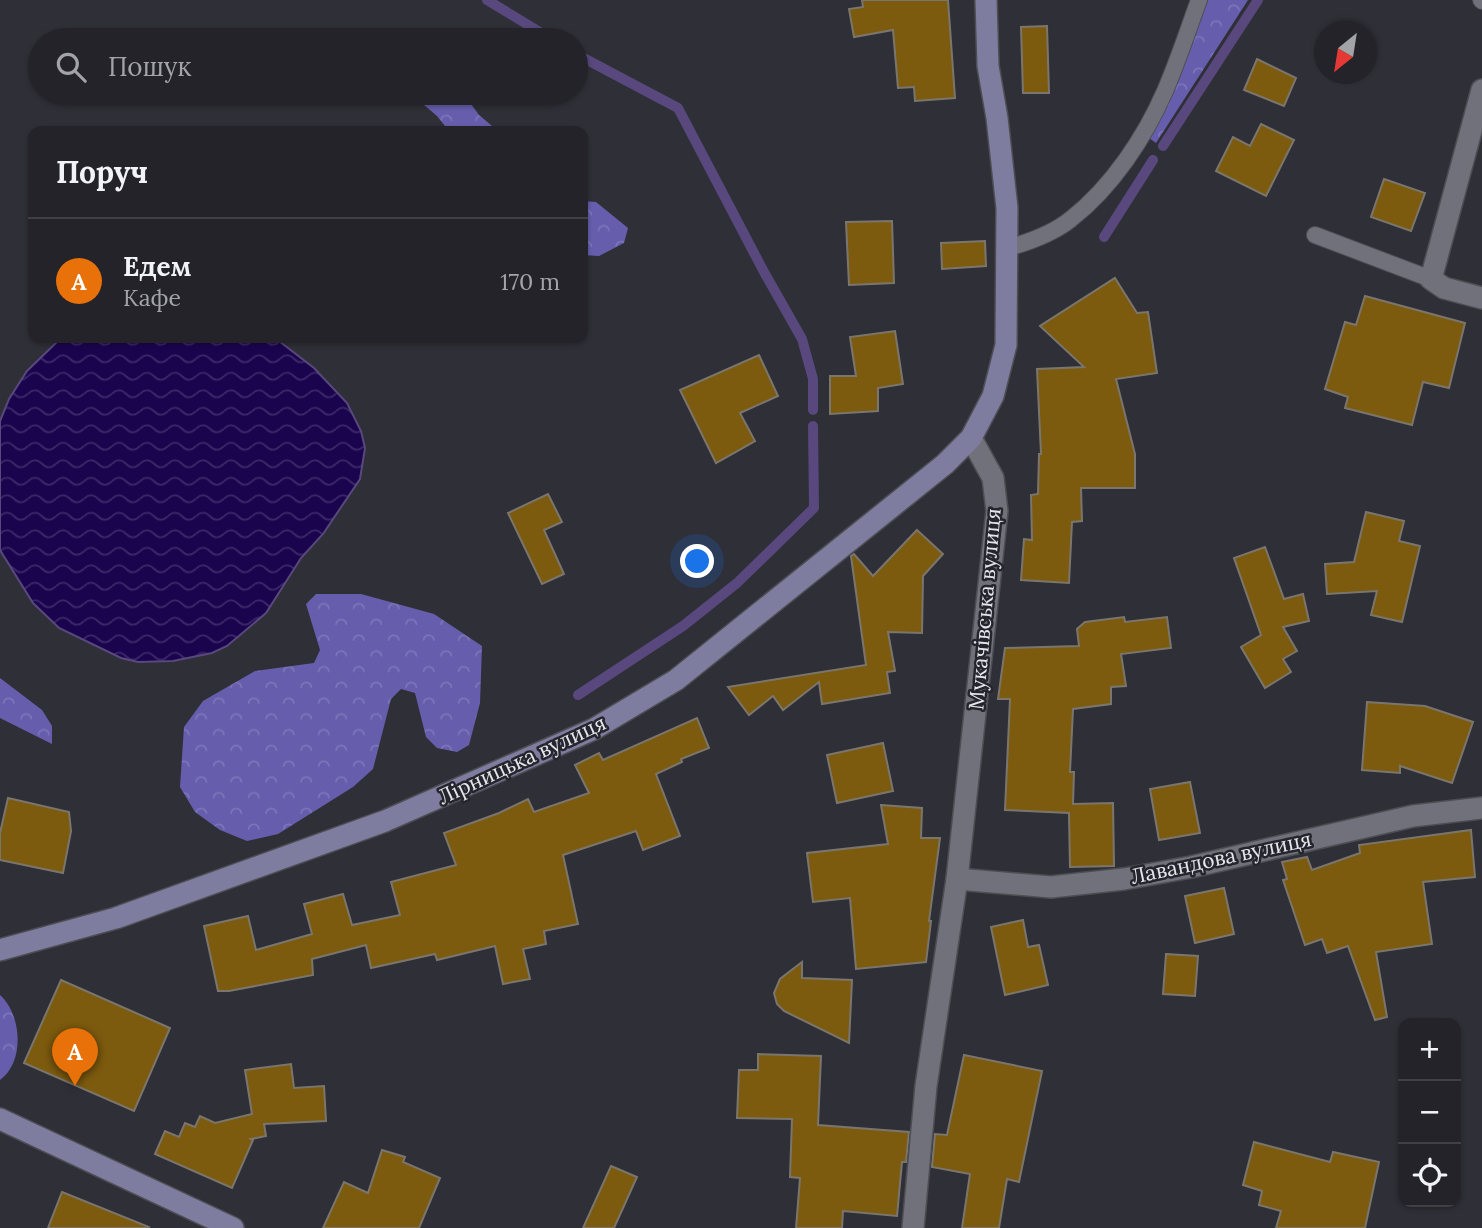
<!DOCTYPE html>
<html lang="uk">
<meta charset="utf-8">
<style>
:root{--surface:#232329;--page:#2f2f35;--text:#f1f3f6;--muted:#a3a4a8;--line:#404046;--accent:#0b8043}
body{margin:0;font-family:Lora,serif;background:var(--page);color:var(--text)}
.controls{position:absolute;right:21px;bottom:21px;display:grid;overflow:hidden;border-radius:14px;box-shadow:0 2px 5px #0004}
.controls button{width:63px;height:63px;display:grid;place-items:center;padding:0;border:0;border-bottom:2px solid var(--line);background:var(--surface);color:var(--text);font:35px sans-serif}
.compass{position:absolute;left:1314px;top:21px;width:63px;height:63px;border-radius:50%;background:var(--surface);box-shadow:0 2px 5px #0004;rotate:210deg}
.you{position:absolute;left:698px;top:562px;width:24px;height:24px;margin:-18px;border:5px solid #fff;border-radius:50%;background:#1a73e8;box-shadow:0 0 0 10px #1a73e833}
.badge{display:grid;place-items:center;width:46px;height:46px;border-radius:50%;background:var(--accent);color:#fff;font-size:23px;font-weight:700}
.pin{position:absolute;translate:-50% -58px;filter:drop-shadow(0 2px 4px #0008)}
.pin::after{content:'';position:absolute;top:37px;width:24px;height:21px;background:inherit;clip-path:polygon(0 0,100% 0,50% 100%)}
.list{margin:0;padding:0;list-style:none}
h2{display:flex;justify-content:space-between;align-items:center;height:91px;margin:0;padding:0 28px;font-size:30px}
h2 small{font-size:23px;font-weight:400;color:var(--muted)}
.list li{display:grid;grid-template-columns:46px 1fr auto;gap:21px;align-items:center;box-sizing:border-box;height:126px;padding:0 28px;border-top:2px solid var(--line)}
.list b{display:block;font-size:26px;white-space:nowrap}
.list p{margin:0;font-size:23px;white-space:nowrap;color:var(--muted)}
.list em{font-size:23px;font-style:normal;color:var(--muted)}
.icon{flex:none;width:38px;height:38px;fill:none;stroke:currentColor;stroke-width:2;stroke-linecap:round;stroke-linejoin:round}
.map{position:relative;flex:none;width:1482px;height:1228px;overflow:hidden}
.search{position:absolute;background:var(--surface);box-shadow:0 2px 5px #0004;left:28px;top:28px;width:560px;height:77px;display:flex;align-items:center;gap:18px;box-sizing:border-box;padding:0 24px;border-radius:38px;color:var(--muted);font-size:26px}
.panel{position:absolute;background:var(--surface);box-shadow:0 2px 5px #0004;left:28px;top:126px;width:560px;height:217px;border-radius:14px}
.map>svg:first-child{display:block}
</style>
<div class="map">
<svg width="1482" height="1228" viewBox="0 0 1482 1228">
<defs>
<pattern id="forest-crowns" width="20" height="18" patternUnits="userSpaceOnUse" patternTransform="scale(1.75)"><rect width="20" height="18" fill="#665ead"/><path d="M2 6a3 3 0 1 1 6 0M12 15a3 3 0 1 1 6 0" fill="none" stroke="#7c75b8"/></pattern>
<pattern id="water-waves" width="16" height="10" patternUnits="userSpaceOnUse" patternTransform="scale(1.75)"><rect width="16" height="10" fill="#1b044e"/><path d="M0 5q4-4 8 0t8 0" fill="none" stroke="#3c2868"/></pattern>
</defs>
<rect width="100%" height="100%" fill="#2f2f37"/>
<g fill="url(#forest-crowns)">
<polygon points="1207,0 1248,0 1156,143 1149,138 1174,90"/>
<polygon points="410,93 463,93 479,115 498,131 449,131 437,116"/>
<polygon points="583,201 596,202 628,228 624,243 599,256 583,255"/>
<polygon points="316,594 361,594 434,614 482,646 480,703 469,745 457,752 437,748 426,737 415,693 401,689 391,699 373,769 353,787 278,834 247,841 220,830 195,812 180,787 184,727 203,701 255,671 314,663 320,650 306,604"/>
<polygon points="0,678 42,710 52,726 52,744 0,718"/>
<path d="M0 995C22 1015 25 1062 0 1080Z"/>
</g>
<polygon fill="url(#water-waves)" stroke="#58487d" stroke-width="2" points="61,338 275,338 314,368 347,403 361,431 365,448 360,479 323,534 301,558 266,613 227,646 212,653 173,661 138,662 121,658 59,628 33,603 0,550 0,421 9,399 27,371"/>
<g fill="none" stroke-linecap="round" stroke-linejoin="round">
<g stroke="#58487d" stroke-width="10">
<polyline points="487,0 553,40"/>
<polyline points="576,54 678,108 764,272 802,339 813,379 813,410"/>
<polyline points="1163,146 1258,0"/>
<polyline points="1104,237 1153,160"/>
<polyline points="578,695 683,626 737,583 814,508 813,426"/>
</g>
</g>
<g fill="#7c5a0e" stroke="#7b766d" stroke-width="2">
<polygon points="862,0 948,0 955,98 915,101 914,87 898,88 893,30 854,37 849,9 863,7"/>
<polygon points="1047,26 1049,93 1023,93 1021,27"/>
<polygon points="1257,59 1296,78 1284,106 1244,90"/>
<polygon points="1261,124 1294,140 1266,196 1216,171 1233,137 1250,146"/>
<polygon points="1384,179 1425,193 1411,231 1371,217"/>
<polygon points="892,221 894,283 849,285 846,222"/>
<polygon points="985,241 986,266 942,269 941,243"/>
<polygon points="1115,278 1137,313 1148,312 1157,373 1116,379 1135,454 1135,488 1081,488 1082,521 1072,522 1069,583 1021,580 1024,539 1032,540 1031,495 1038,494 1039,454 1041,454 1037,369 1084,367 1040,326"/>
<polygon points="1365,296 1465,323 1449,388 1423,382 1412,425 1345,408 1348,397 1325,389 1345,322 1356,325"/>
<polygon points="895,331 903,384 878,388 878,411 830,414 830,376 856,376 850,337"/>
<polygon points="759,355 778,396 740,413 755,441 716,463 680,390"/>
<polygon points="548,494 562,522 544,530 564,574 542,584 508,513"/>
<polygon points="1366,512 1404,521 1399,541 1420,546 1402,622 1371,615 1377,591 1327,594 1325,564 1354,562"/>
<polygon points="917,530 943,554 923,576 922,633 888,632 895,671 887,672 890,693 822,704 819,682 783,710 773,696 749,715 728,687 866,665 851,556 854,554 873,576"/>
<polygon points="1265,547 1284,599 1303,594 1309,621 1283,627 1297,651 1283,659 1291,672 1265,688 1241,647 1261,635 1234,558"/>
<polygon points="1124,617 1125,622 1167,617 1171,648 1121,654 1126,686 1111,687 1111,704 1073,709 1070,772 1074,772 1073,804 1113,803 1114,866 1070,867 1069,813 1005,810 1010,699 998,699 1005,648 1079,646 1077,629 1085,622"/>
<polygon points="1367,702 1425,706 1473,722 1452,783 1400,766 1400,773 1362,770"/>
<polygon points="697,718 709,748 681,759 682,762 656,774 680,836 643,850 636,831 563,855 578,924 544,931 546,944 523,949 530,979 503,984 495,946 437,960 435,954 371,968 366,945 312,959 313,975 229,991 218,991 204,926 248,916 256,950 312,934 304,904 343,894 352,925 400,915 391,882 456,865 444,833 499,813 528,799 534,812 589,793 575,765 599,753 603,760"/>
<polygon points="883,743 893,791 837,803 827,755"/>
<polygon points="1190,782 1200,833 1159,840 1150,789"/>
<polygon points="8,798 69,812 71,831 63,873 0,860 0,833"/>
<polygon points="881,805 922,808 921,838 940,838 929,921 931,921 926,962 856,969 850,898 813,902 807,853 888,844"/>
<polygon points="1471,830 1475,877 1423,882 1432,944 1376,952 1387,1017 1375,1020 1348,946 1327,953 1322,939 1305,945 1283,880 1287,879 1282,862 1307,857 1312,870 1360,853 1359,845"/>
<polygon points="1224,888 1234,934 1195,943 1185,896"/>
<polygon points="1023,920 1028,947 1039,945 1048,985 1005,995 991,927"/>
<polygon points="1166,954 1198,956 1195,996 1163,994"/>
<polygon points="802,962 802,978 852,980 849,1043 784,1011 777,1004 774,993 780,979"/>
<polygon points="61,980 170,1028 134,1111 24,1063"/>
<polygon points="758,1054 821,1056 818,1125 909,1132 906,1162 902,1162 897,1216 843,1211 842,1228 796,1228 800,1178 790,1177 792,1119 737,1118 739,1070 758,1070"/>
<polygon points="964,1055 1042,1071 1019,1182 1007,1179 999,1228 962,1228 970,1174 932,1167 935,1134 947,1135"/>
<polygon points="291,1064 294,1088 324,1086 326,1121 264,1124 266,1136 251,1139 253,1140 232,1188 155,1154 165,1131 179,1137 185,1123 195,1127 200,1116 215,1123 252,1114 245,1070"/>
<polygon points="1254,1142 1330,1162 1333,1152 1379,1162 1365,1228 1276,1228 1281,1211 1259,1205 1262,1191 1243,1185"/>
<polygon points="382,1150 405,1157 403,1162 440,1178 419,1228 323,1228 344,1182 368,1193"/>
<polygon points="611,1166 637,1177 614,1228 583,1228"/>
<polygon points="62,1192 149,1227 148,1228 48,1228"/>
</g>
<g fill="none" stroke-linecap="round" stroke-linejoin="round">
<g stroke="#4d4d54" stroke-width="18">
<g id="lane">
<polyline points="1481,0 1482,1"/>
<polyline points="1315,235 1431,279"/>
<path d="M1008 248C1029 242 1054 233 1071 219 1112 187 1145 137 1165 91 1178 61 1188 30 1199 0"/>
</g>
</g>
<g stroke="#4d4d54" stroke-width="24">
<g id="street">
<polyline points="1482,90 1431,279 1444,288 1482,298"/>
<polyline points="957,879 1051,887 1124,879 1191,867 1413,816 1482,808"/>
<polyline points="913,1228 926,1086 957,879 997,511 993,478 971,438"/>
</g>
</g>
<g stroke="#4d4d54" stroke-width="24">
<g id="secondary">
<polyline points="0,950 116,918 385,821 594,729 676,680 945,464 971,438 993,396 1006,345 1007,208 997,118 988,66 986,0"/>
<polyline points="0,1119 233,1228"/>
</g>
</g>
<use href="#lane" stroke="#71717b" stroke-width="16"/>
<use href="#street" stroke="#71717b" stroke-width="21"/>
<use href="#secondary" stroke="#7e7c9f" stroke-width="21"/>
</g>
<g text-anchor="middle" stroke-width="5" stroke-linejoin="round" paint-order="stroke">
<g font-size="21" fill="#e5e5eb" stroke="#25252d">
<text transform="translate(985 609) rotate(-85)" y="7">Мукачівська вулиця</text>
<text transform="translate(522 760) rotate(-25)" y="7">Лірницька вулиця</text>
<text transform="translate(1221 858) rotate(-12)" y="7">Лавандова вулиця</text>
</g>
</g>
</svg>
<div class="controls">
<button>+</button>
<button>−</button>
<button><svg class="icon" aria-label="locate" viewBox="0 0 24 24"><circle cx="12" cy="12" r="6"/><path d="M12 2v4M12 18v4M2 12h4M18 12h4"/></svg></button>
</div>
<svg class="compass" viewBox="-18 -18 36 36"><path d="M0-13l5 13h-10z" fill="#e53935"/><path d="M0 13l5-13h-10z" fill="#a3a4a8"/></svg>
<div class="you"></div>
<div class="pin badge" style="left:75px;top:1086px;background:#e8710a">A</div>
<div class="search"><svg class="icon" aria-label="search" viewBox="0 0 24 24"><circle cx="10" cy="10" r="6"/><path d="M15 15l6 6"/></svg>Пошук</div>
<section class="panel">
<h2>Поруч<small></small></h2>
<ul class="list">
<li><span class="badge" style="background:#e8710a">A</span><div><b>Едем</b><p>Кафе</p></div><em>170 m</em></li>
</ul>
</section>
</div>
